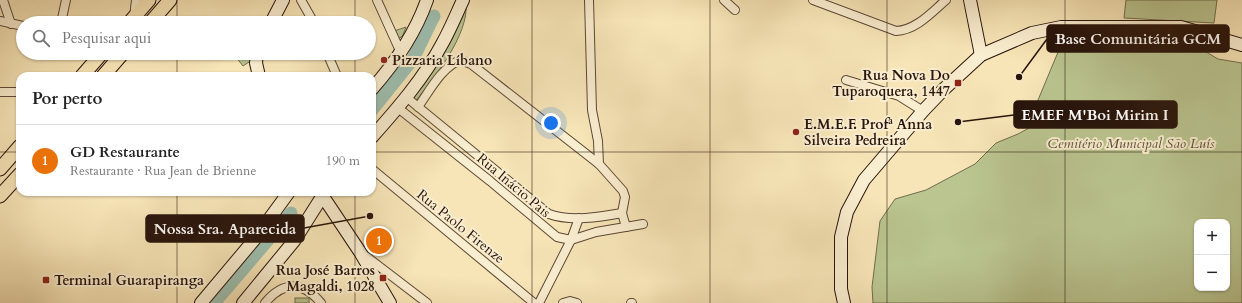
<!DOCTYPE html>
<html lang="pt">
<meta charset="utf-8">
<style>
:root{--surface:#fff;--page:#f2f2f2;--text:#222;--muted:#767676;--line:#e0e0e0;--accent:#b45309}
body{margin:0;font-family:Cardo,serif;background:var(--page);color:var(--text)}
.controls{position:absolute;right:12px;bottom:12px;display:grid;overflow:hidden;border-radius:8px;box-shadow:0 1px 3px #0004}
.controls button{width:36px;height:36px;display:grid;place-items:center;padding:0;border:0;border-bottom:1px solid var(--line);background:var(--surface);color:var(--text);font:20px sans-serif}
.you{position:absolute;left:551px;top:123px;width:14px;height:14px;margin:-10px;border:3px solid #fff;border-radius:50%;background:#1a73e8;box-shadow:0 0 0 6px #1a73e833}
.badge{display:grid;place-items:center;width:26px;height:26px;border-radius:50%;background:var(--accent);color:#fff;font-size:13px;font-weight:700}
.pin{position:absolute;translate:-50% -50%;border:2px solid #fff;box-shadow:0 1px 4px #0006}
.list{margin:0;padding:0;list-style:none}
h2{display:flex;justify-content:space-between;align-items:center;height:52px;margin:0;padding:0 16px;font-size:17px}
h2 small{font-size:13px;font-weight:400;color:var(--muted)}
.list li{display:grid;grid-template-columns:26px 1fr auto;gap:12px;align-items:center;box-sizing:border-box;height:72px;padding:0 16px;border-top:1px solid var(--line)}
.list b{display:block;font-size:15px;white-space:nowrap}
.list p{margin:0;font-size:13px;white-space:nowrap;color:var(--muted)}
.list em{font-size:13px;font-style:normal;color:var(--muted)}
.icon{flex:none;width:22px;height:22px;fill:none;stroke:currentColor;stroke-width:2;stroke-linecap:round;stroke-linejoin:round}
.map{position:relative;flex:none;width:1242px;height:303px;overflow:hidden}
.search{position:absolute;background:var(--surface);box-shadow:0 1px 3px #0004;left:16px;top:16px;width:360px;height:44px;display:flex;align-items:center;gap:10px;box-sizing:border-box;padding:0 14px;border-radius:22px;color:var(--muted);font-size:15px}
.panel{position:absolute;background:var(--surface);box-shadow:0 1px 3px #0004;left:16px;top:72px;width:360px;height:124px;border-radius:12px}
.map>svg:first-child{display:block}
</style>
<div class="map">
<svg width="1242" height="303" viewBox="0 0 1242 303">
<rect width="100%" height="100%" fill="#f7e5b7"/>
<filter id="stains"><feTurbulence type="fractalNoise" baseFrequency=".005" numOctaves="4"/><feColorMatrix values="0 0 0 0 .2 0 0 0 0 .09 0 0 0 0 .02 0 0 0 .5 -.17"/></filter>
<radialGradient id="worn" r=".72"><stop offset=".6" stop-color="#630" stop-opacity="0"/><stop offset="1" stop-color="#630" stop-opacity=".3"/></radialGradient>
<g fill="#bac590" stroke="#716c4e" fill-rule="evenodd">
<polygon points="1126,0 1217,0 1214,23 1124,18"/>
<path d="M466 4C469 34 434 79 415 102L413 99 440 57Z"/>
<polygon points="406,27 403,35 400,38 396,37 394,31"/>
<path d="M1097 38 1193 44 1218 59 1242 63V303H873L872 287 880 221 895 199 926 190 975 164 996 143 1018 134 1029 128 1033 112 1061 45ZM1197 222H1227V288H1197Z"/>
<polygon points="238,53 254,53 252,60 243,66 236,57"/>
<rect x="295" y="298" width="14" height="5"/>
</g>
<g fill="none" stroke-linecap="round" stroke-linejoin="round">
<g stroke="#9dbfb0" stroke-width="13">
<polyline points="372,110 413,59 434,16"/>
<polyline points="214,303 291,213"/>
</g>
<g stroke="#5c4836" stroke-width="10">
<g id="street">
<polyline points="3,0 11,24"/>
<polyline points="301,0 314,23"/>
<polyline points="377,0 401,53"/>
<polyline points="589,0 592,110 598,141 599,164"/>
<polyline points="724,0 735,10"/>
<path d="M813 0 896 31C916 30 931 13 946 0"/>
<polyline points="134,17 136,0"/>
<polyline points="0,21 23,26"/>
<polyline points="61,23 66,0"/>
<polyline points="327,53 337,76"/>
<polyline points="846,80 899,96 923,111"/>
<polyline points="0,92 20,92"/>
<path d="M406 97 549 214C571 222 600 217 622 213"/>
<path d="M418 107C429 92 442 66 461 60L471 64 599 164 623 191 625 197 622 213 626 227"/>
<polyline points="398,108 490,181 557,237 571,240 596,232 643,224"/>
<polyline points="372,169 534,303"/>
<polyline points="363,254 427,303"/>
<path d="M265 303C283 281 303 281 321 303"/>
<polyline points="539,303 571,240 579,218"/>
<polyline points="563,303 570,301 577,303"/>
<polyline points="631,303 632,303"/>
</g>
</g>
<g stroke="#28140b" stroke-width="14">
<g id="secondary">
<polyline points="970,0 981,55"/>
<polyline points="271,23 283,0"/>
<polyline points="257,53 256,63 259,76"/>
<path d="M372 89C396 62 415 34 427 0"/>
<path d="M372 137C397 109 424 78 442 44 450 30 456 15 463 0"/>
<polyline points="320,192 360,252 390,303"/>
<polyline points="201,303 254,240 289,192"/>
<polyline points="243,303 294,241 325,192"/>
<polyline points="844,303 841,289 841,237 847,212 864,180 923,111 944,89 981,55 1032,33 1061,27 1181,27 1242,45"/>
</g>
</g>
<g stroke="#28140b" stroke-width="15">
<g id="primary">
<polyline points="129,23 149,0"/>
<polyline points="150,23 170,0"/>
<polyline points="82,76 102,53"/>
<polyline points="103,76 123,53"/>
<polyline points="0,169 20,146"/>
<polyline points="0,196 20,174"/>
</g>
</g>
<use href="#street" stroke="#faeed0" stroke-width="8"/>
<use href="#secondary" stroke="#faeed0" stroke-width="12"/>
<use href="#primary" stroke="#f7e5b7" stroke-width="13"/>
</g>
<path fill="none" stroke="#28140b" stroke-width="1" stroke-opacity="0.55" d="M177 0V23M355 0V23M532 0V303M710 0V303M887 0V303M1065 0V303M177 53V76M355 53V76M0 152H20M372 152H1242M177 192V303M355 192V303"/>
<g fill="#8f2418" stroke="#faeed0" stroke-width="1.5">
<circle cx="384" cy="60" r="4"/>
<rect x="954" y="79" width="8" height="8" rx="2"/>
<circle cx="796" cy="132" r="4"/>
<rect x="379" y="274" width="8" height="8" rx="2"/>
<rect x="42" y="276" width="8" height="8" rx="2"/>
</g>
<g text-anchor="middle" stroke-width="4" stroke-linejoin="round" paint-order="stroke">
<g font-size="14" font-weight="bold" fill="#28140b" stroke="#faeed0" text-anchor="start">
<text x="392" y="65">Pizzaria Líbano</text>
<text x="950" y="80" text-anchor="end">Rua Nova Do<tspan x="950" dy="16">Tuparoquera, 1447</tspan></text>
<text x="804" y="129">E.M.E.F. Profª Anna<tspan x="804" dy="16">Silveira Pedreira</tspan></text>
<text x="375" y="275" text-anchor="end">Rua José Barros<tspan x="375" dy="16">Magaldi, 1028</tspan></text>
<text x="54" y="285">Terminal Guarapiranga</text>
</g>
<g font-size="14" font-style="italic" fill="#5b523a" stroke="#faeed0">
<text x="1131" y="148">Cemitério Municipal São Luís</text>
</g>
<g font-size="14" fill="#28140b" stroke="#faeed0">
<text transform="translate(514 185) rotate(40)" y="5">Rua Inácio Pais</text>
<text transform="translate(461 226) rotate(39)" y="5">Rua Paolo Firenze</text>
</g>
</g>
<path fill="none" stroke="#28140b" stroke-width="1.5" d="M1019 77L1047 39M958 122L1014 115M370 216L304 228"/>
<g fill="#28140b" stroke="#faeed0" stroke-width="1.5">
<circle cx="1019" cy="77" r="4"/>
<circle cx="958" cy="122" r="4"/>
<circle cx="370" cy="216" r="4"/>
</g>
<g fill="#28140b" stroke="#28140b" stroke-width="1.5">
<rect x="1047" y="25" width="182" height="27" rx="4"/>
<rect x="1014" y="101" width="163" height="27" rx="4"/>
<rect x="146" y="215" width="158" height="27" rx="4"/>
</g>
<g font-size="15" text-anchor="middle" font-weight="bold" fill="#fff">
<text x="1138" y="44">Base Comunitária GCM</text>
<text x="1095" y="120">EMEF M'Boi Mirim I</text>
<text x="225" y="234">Nossa Sra. Aparecida</text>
</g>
<rect width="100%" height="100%" filter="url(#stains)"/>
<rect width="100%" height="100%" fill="url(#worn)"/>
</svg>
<div class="controls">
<button>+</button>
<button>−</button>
</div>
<div class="you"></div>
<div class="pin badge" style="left:379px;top:241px;background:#e8710a">1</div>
<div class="search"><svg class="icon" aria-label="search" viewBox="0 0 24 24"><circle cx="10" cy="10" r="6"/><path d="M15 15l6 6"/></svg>Pesquisar aqui</div>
<section class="panel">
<h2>Por perto<small></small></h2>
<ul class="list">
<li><span class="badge" style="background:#e8710a">1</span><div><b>GD Restaurante</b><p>Restaurante · Rua Jean de Brienne</p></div><em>190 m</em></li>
</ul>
</section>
</div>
